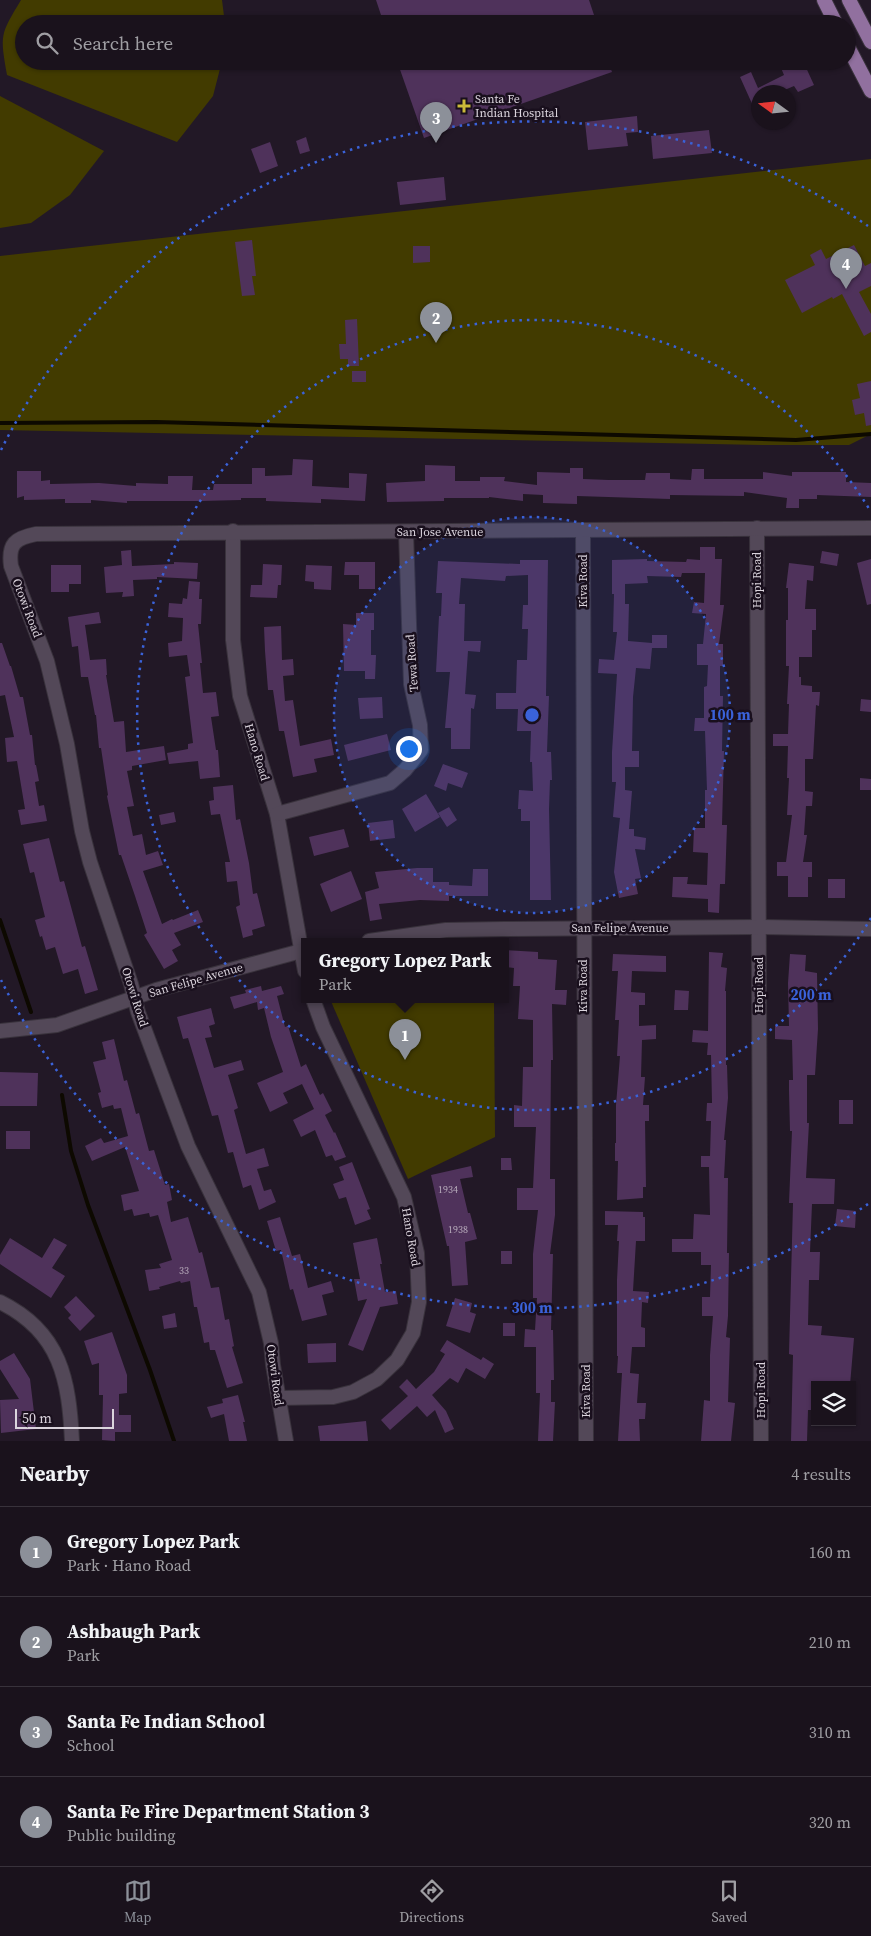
<!DOCTYPE html>
<meta charset="utf-8">
<style>
:root{--surface:#1a121c;--page:#231b25;--text:#f1f3f6;--muted:#9f9ea3;--line:#38323b;--accent:#8c9099}
body{margin:0;font-family:"Source Serif 4",serif;background:var(--page);color:var(--text)}
.controls{position:absolute;right:15px;bottom:15px;display:grid;overflow:hidden;border-radius:0px;box-shadow:0 1px 4px #0004}
.controls button{width:45px;height:45px;display:grid;place-items:center;padding:0;border:0;border-bottom:1px solid var(--line);background:var(--surface);color:var(--text);font:25px sans-serif}
.compass{position:absolute;left:751px;top:85px;width:45px;height:45px;border-radius:50%;background:var(--surface);box-shadow:0 1px 4px #0004;rotate:285deg}
.scale{position:absolute;left:15px;bottom:12px;width:99px;box-sizing:border-box;padding-left:5px;border:2px solid #dbd4dd;border-top:0;font-size:14px;line-height:18px;white-space:nowrap;color:#dbd4dd;-webkit-text-stroke:4px #190f1d;paint-order:stroke}
.you{position:absolute;left:408px;top:748px;width:18px;height:18px;margin:-12px;border:4px solid #fff;border-radius:50%;background:#1a73e8;box-shadow:0 0 0 8px #1a73e833}
.badge{display:grid;place-items:center;width:32px;height:32px;border-radius:50%;background:var(--accent);color:#fff;font-size:16px;font-weight:700}
.pin{position:absolute;translate:-50% -41px;filter:drop-shadow(0 1px 2px #0008)}
.pin::after{content:'';position:absolute;top:26px;width:18px;height:15px;background:inherit;clip-path:polygon(0 0,100% 0,50% 100%)}
.popup{position:absolute;left:301px;top:938px;width:208px;height:65px;box-sizing:border-box;display:grid;place-content:center;border-radius:0px;background:var(--surface);filter:drop-shadow(0 1px 4px #0005);font-size:16px;white-space:nowrap;color:var(--muted)}
.popup b{font-size:19px;color:var(--text)}
.popup::after{content:'';position:absolute;left:50%;top:100%;margin-left:-10px;border:10px solid transparent;border-top-color:var(--surface)}
.list{margin:0;padding:0;list-style:none}
h2{display:flex;justify-content:space-between;align-items:center;height:65px;margin:0;padding:0 20px;font-size:21px}
h2 small{font-size:16px;font-weight:400;color:var(--muted)}
.list li{display:grid;grid-template-columns:32px 1fr auto;gap:15px;align-items:center;box-sizing:border-box;height:90px;padding:0 20px;border-top:1px solid var(--line)}
.list b{display:block;font-size:19px;white-space:nowrap}
.list p{margin:0;font-size:16px;white-space:nowrap;color:var(--muted)}
.list em{font-size:16px;font-style:normal;color:var(--muted)}
.icon{flex:none;width:28px;height:28px;fill:none;stroke:currentColor;stroke-width:2;stroke-linecap:round;stroke-linejoin:round}
.map{position:relative;flex:none;width:871px;height:1441px;overflow:hidden}
.search{position:absolute;background:var(--surface);box-shadow:0 1px 4px #0004;left:15px;right:15px;top:15px;height:55px;display:flex;align-items:center;gap:12px;box-sizing:border-box;padding:0 18px;border-radius:28px;color:var(--muted);font-size:19px}
.sheet{height:425px;background:var(--surface)}
nav{display:flex;justify-content:space-around;align-items:center;box-sizing:border-box;height:70px;border-top:1px solid var(--line);background:var(--surface);font-size:14px;color:var(--muted)}
nav a{display:grid;justify-items:center;gap:2px}
nav .on{color:var(--accent)}
.map>svg:first-child{display:block}
</style>
<div class="map">
<svg width="871" height="1441" viewBox="0 0 871 1441">
<rect width="100%" height="100%" fill="#221826"/>
<g fill="#423b00">
<path d="M21 0H222L225 24H24V61H222L213 96 177 142 7 75C0 34 0 35 21 0Z"/>
<polygon points="0,96 104,151 70,195 31,223 0,228"/>
<polygon points="871,159 871,434 849,445 762,445 0,430 0,256"/>
<polygon points="330,999 494,999 495,1137 408,1179"/>
</g>
<g fill="none" stroke-linecap="round" stroke-linejoin="round">
<g stroke="#0d0900" stroke-width="4">
<polyline points="0,423 156,422 796,440 871,434"/>
<polyline points="0,920 31,1012"/>
<polyline points="62,1095 71,1151 88,1205 150,1370 174,1441"/>
</g>
</g>
<g fill="#4f325b">
<polygon points="376,0 589,0 597,24 384,24"/>
<polygon points="397,61 608,61 612,72 424,138"/>
<polygon points="778,61 803,61 814,85 798,92 794,86 780,92 758,92 758,117 740,77 751,72 758,88 784,75"/>
<polygon points="637,116 638,132 626,133 628,146 588,150 585,122"/>
<polygon points="709,130 712,153 653,159 651,136"/>
<polygon points="306,137 310,151 300,154 296,141"/>
<polygon points="270,142 278,166 260,173 251,149"/>
<polygon points="444,177 446,200 400,205 397,182"/>
<polygon points="252,240 256,276 252,276 255,295 242,296 235,242"/>
<polygon points="854,245 865,266 871,263 871,286 859,292 871,314 871,332 864,336 842,294 833,299 832,297 802,313 785,280 815,265 810,255 821,249 826,259"/>
<polygon points="413,246 430,246 430,262 413,263"/>
<polygon points="357,319 359,366 348,366 348,359 340,359 339,344 346,344 345,320"/>
<rect x="352" y="371" width="14" height="11"/>
<polygon points="871,381 871,425 866,426 864,413 855,415 852,400 860,398 857,384"/>
<polygon points="293,459 313,460 312,486 349,488 349,473 367,474 365,501 321,499 321,503 266,501 266,498 241,498 241,500 201,501 127,501 127,503 91,500 91,503 65,503 65,499 24,500 24,496 17,498 17,471 41,471 41,481 50,480 50,484 99,483 136,486 136,483 168,484 168,476 193,476 192,490 213,490 214,484 252,484 252,468 265,468 265,476 292,475"/>
<polygon points="425,465 455,466 455,481 480,481 480,477 505,477 504,481 537,485 537,472 570,473 570,468 583,468 583,479 609,480 645,480 646,473 670,473 670,479 691,480 692,469 704,469 704,479 763,479 763,472 792,476 792,472 846,472 846,482 871,483 871,497 817,495 817,499 799,499 799,508 786,508 787,498 744,492 744,496 670,495 670,499 577,496 577,504 543,503 543,495 523,494 523,501 489,497 489,498 444,498 444,501 387,502 386,483 425,481"/>
<polygon points="700,547 715,547 715,559 722,559 720,605 724,605 719,644 723,644 723,666 720,666 720,696 723,696 722,751 724,751 722,825 727,825 725,884 720,884 719,913 708,912 708,899 672,897 673,877 688,877 687,884 707,885 708,853 693,852 694,828 705,828 705,790 707,790 705,731 694,731 695,718 704,718 704,687 707,686 708,665 697,665 697,644 703,644 706,614 692,613 694,602 704,603 705,573 682,573 681,577 647,576 648,583 625,584 625,604 629,604 628,641 652,643 652,635 667,635 667,648 652,648 650,669 636,668 633,697 632,751 639,751 639,767 625,767 625,790 632,791 629,829 634,829 634,836 646,838 645,850 635,849 641,878 635,879 638,894 619,898 614,872 620,818 613,817 616,782 612,782 612,752 617,674 598,673 599,659 614,660 617,632 613,632 614,594 612,594 612,560 647,559 647,561 686,562 687,559 700,560"/>
<polygon points="131,550 132,566 174,564 174,562 198,563 197,579 157,577 157,579 133,580 134,596 122,597 123,592 106,593 104,567 122,565 121,551"/>
<polygon points="822,551 839,554 837,566 820,563"/>
<polygon points="871,559 871,604 867,605 857,563"/>
<polygon points="520,560 548,560 546,696 549,696 547,752 551,752 552,780 550,780 549,809 551,900 530,900 530,821 521,821 521,809 518,809 519,790 533,791 532,762 530,762 531,731 517,731 518,709 496,709 496,693 516,693 517,660 527,660 528,629 522,629 523,605 528,605 528,575 506,576 505,581 461,578 459,604 465,604 464,641 481,641 480,652 468,651 465,694 476,695 474,709 471,708 470,749 451,749 451,728 445,728 450,672 436,672 439,616 441,616 442,593 436,593 438,561 520,564"/>
<polygon points="345,562 375,562 375,589 359,589 359,575 344,575"/>
<polygon points="789,563 814,566 813,581 807,580 805,609 816,609 816,630 812,630 812,657 799,657 799,677 801,677 801,685 812,686 812,692 820,692 819,706 816,705 813,759 805,759 805,791 813,792 812,806 806,806 804,835 807,835 803,862 812,862 812,877 808,877 808,897 788,897 788,876 777,876 777,862 786,862 792,815 787,815 789,778 787,778 788,746 773,746 773,734 788,734 789,704 787,704 789,666 786,666 786,620 788,620 788,588 786,588"/>
<polygon points="263,564 282,565 281,585 278,585 277,598 250,597 251,585 262,585"/>
<polygon points="51,565 81,565 81,584 69,584 69,592 51,592"/>
<polygon points="306,565 332,566 331,590 314,589 314,582 305,581"/>
<polygon points="189,581 200,582 199,599 202,599 201,624 198,624 202,663 200,663 203,693 216,692 219,716 211,717 216,750 218,750 220,777 200,779 198,761 169,764 167,753 188,749 188,744 193,743 185,677 190,676 187,655 169,657 168,643 182,641 183,618 168,617 169,603 182,604 183,598 187,599"/>
<polygon points="99,612 101,623 85,625 90,660 106,659 107,675 106,675 114,722 124,721 126,752 164,746 166,760 132,766 132,770 127,771 134,806 127,807 133,836 142,834 146,855 158,851 163,865 143,871 162,924 172,919 173,920 198,910 203,922 174,933 181,945 172,950 178,961 164,969 144,935 147,933 135,896 121,855 119,855 107,796 108,795 101,748 99,748 96,715 95,715 88,677 81,677 78,646 72,647 68,617"/>
<polygon points="356,613 374,613 374,630 371,630 371,655 376,655 375,679 365,679 365,671 344,671 343,624 356,625"/>
<polygon points="281,626 282,660 293,659 294,675 283,676 285,701 293,700 300,746 331,739 334,755 314,759 317,772 293,777 284,731 279,731 273,690 268,690 265,651 264,627"/>
<polygon points="0,643 2,643 10,666 11,666 20,697 23,697 30,735 32,735 35,765 36,765 39,781 35,782 39,806 44,805 47,821 21,825 18,810 25,809 17,761 7,762 5,738 14,737 5,695 0,696"/>
<polygon points="382,697 383,718 360,719 358,698"/>
<polygon points="861,699 871,700 871,712 860,711"/>
<polygon points="387,734 391,750 348,761 344,745"/>
<polygon points="443,764 468,773 462,788 448,783 446,791 434,786"/>
<polygon points="860,778 871,779 871,790 860,790"/>
<polygon points="233,785 236,820 240,819 249,863 253,894 257,893 265,926 252,930 253,935 243,938 236,907 240,905 237,881 227,882 225,862 230,862 220,814 211,815 209,801 214,800 213,787"/>
<polygon points="426,794 440,817 415,832 402,809"/>
<polygon points="449,807 457,820 447,827 438,813"/>
<polygon points="174,812 176,822 161,825 159,815"/>
<polygon points="393,820 395,838 370,841 368,823"/>
<polygon points="344,829 349,847 314,856 309,837"/>
<polygon points="49,838 60,882 64,881 82,947 85,946 98,990 85,994 78,969 63,974 55,947 46,950 42,936 40,937 35,920 45,917 34,872 30,873 23,844"/>
<polygon points="417,868 433,868 433,882 449,882 449,885 472,886 473,869 488,869 488,896 449,896 449,901 420,900 379,904 382,919 370,921 365,892 379,888 375,872"/>
<polygon points="351,871 362,899 331,912 320,884"/>
<rect x="828" y="879" width="17" height="19"/>
<polygon points="505,950 538,952 538,959 557,960 555,990 567,990 566,1005 552,1004 553,1060 551,1060 550,1179 555,1179 555,1215 550,1254 553,1254 551,1330 553,1330 554,1380 551,1380 551,1402 555,1402 553,1441 538,1441 540,1393 536,1393 536,1347 524,1347 525,1329 535,1330 537,1298 533,1298 533,1254 538,1210 517,1210 517,1188 533,1188 536,1127 514,1127 514,1105 522,1106 523,1067 533,1067 533,1020 518,1019 520,986 513,986 514,968 505,967"/>
<polygon points="709,952 723,953 721,967 727,968 725,991 726,991 726,1065 727,1065 728,1098 724,1140 726,1140 724,1178 728,1178 727,1253 729,1253 728,1316 726,1337 730,1338 728,1402 735,1403 731,1441 701,1441 704,1400 710,1401 710,1355 713,1316 702,1316 702,1297 710,1297 711,1265 701,1265 701,1252 672,1252 672,1239 693,1239 694,1214 710,1215 709,1167 701,1167 701,1156 710,1156 711,1121 706,1121 707,1103 712,1103 711,1055 707,1055 708,1043 692,1042 693,1030 708,1031"/>
<polygon points="613,954 666,956 666,972 632,971 631,992 645,993 645,1005 639,1005 639,1026 656,1025 656,1039 642,1040 641,1077 645,1077 643,1105 649,1105 649,1121 645,1121 646,1187 643,1187 643,1198 617,1200 618,1161 615,1161 615,1143 616,1143 616,1105 620,1056 617,1056 619,1020 615,1020 618,971 612,971"/>
<polygon points="790,954 806,955 805,971 817,973 818,1029 815,1075 807,1075 807,1123 809,1123 806,1178 835,1179 834,1204 812,1204 810,1252 820,1252 819,1280 809,1280 808,1325 822,1326 821,1335 854,1338 850,1385 815,1382 815,1410 808,1410 807,1441 791,1441 793,1355 789,1354 793,1203 789,1203 792,1131 790,1131 789,1091 789,1080 793,1080 792,1040 775,1039 775,1026 789,1026 788,983"/>
<polygon points="261,986 262,991 281,986 284,994 277,996 285,1027 288,1026 301,1067 306,1064 320,1095 323,1093 332,1111 325,1115 334,1133 335,1132 346,1157 335,1161 332,1155 326,1157 315,1130 301,1137 293,1120 314,1109 302,1084 283,1093 288,1103 270,1112 257,1083 283,1072 271,1037 264,1008 258,1010 257,1002 234,1009 230,997 246,993 245,990"/>
<polygon points="675,990 689,991 688,1010 674,1010"/>
<polygon points="211,1008 215,1024 209,1026 212,1037 205,1038 214,1068 241,1060 244,1070 228,1075 238,1108 234,1110 246,1154 264,1148 269,1166 257,1169 264,1191 271,1189 276,1202 259,1210 251,1185 243,1188 233,1152 228,1153 218,1115 212,1116 188,1038 183,1039 177,1017"/>
<polygon points="114,1039 124,1081 127,1080 136,1114 139,1113 149,1151 154,1150 165,1185 169,1184 172,1200 167,1202 171,1222 188,1217 199,1253 202,1252 211,1288 219,1287 225,1320 229,1319 234,1346 232,1347 243,1383 227,1388 215,1350 210,1350 209,1342 204,1343 197,1307 194,1307 190,1281 181,1283 180,1281 159,1287 160,1289 149,1291 145,1270 161,1268 159,1264 172,1260 158,1215 150,1217 149,1213 134,1216 132,1209 124,1211 121,1195 139,1191 125,1147 92,1161 85,1146 101,1138 104,1143 128,1136 121,1108 114,1109 113,1105 102,1108 98,1093 101,1092 93,1062 106,1059 102,1042"/>
<polygon points="0,1072 38,1073 37,1106 0,1106"/>
<rect x="839" y="1100" width="14" height="24"/>
<rect x="6" y="1131" width="24" height="18"/>
<polygon points="501,1158 511,1158 512,1170 501,1170"/>
<polygon points="352,1162 370,1209 367,1210 371,1219 355,1225 346,1197 339,1199 333,1184 344,1180 339,1167"/>
<polygon points="471,1166 473,1177 460,1179 468,1213 470,1213 477,1239 465,1242 468,1285 452,1286 449,1246 447,1246 431,1175"/>
<polygon points="837,1209 856,1211 855,1228 835,1226"/>
<polygon points="605,1211 643,1212 643,1217 645,1217 645,1241 636,1241 633,1291 649,1292 648,1303 642,1302 641,1327 645,1328 645,1347 632,1347 630,1373 639,1374 637,1403 646,1403 645,1419 639,1419 640,1441 618,1441 622,1373 617,1373 618,1356 617,1356 617,1280 619,1241 617,1241 618,1225 605,1225"/>
<polygon points="280,1217 292,1256 300,1254 308,1288 331,1281 334,1292 322,1295 327,1315 302,1321 293,1289 290,1290 281,1250 276,1251 267,1221"/>
<polygon points="10,1238 42,1258 54,1238 67,1245 52,1268 65,1276 51,1298 0,1264 0,1255"/>
<polygon points="377,1238 382,1264 380,1264 385,1292 396,1291 398,1304 380,1307 363,1351 348,1345 367,1299 358,1301 354,1279 360,1279 353,1243"/>
<rect x="501" y="1251" width="11" height="13"/>
<polygon points="76,1296 95,1316 80,1331 68,1318 71,1315 64,1307"/>
<polygon points="455,1298 472,1303 470,1312 476,1314 470,1333 446,1326"/>
<polygon points="175,1313 177,1327 164,1329 162,1316"/>
<rect x="503" y="1323" width="12" height="13"/>
<polygon points="112,1332 127,1375 127,1393 119,1394 119,1415 131,1415 131,1432 115,1432 115,1441 102,1440 103,1395 99,1395 99,1363 92,1365 84,1341"/>
<polygon points="447,1340 481,1360 483,1357 494,1364 485,1379 466,1368 458,1383 450,1378 432,1395 446,1411 454,1429 445,1433 435,1410 427,1417 417,1406 390,1430 381,1420 408,1396 399,1387 407,1379 416,1389 434,1372 445,1354 440,1351"/>
<polygon points="336,1343 336,1362 308,1363 307,1344"/>
<polygon points="14,1353 30,1379 36,1429 1,1433 0,1400 19,1399 0,1369 0,1361"/>
<polygon points="238,1395 245,1422 243,1422 247,1441 229,1441 224,1414 211,1418 207,1407 223,1403 222,1399"/>
<polygon points="366,1421 368,1441 320,1441 318,1426"/>
</g>
<g fill="none" stroke-linecap="round" stroke-linejoin="round">
<g stroke="#39323c" stroke-width="16">
<g id="minor">
<polyline points="757,528 761,1441"/>
<polyline points="233,531 233,640 240,696 277,814 305,971"/>
<polyline points="583,531 586,1441"/>
<polyline points="277,814 390,783 405,770 421,750 420,725 411,684 406,532"/>
<polyline points="369,941 446,930 503,929 758,927 871,929"/>
<polyline points="0,1031 57,1025 156,990 305,950"/>
<path d="M0 1302C61 1332 69 1380 72 1441"/>
<polyline points="279,1398 333,1397 353,1392 377,1379 397,1360 413,1333 419,1302 417,1253 404,1197 323,1027 313,999"/>
<path d="M286 1441 273 1365 271 1343 259 1292 188 1146 138 1012 131 984 90 862 82 831 67 744 47 661 11 566C8 544 15 538 36 534L871 528"/>
</g>
</g>
<g stroke="#39323c" stroke-width="16">
<g id="primary">
<polyline points="824,0 836,24"/>
<polyline points="849,0 871,42"/>
<polyline points="847,45 871,91"/>
</g>
</g>
<use href="#minor" stroke="#534858" stroke-width="14"/>
<use href="#primary" stroke="#91709f" stroke-width="14"/>
</g>
<circle cx="532" cy="715" r="198" fill="#3a62d9" fill-opacity=".12"/>
<g fill="none" stroke="#3a62d9" stroke-width="2.5" stroke-dasharray="2.5 5">
<circle cx="532" cy="715" r="198"/>
<path d="M871 918A395 395 0 1 1 871 512"/>
<path d="M868 1204A593 593 0 0 1 1 980M1 450A593 593 0 0 1 868 226"/>
</g>
<path fill="#cbba39" stroke="#190f1d" stroke-width="2" d="M461.5 98.5h5v5h5v5h-5v5h-5v-5h-5v-5h5z"/>
<g text-anchor="middle" stroke-width="5" stroke-linejoin="round" paint-order="stroke">
<g font-size="10" fill="#b8acbc">
<text x="448" y="1193">1934</text>
<text x="458" y="1233">1938</text>
<text x="184" y="1274">33</text>
</g>
<g font-size="12" fill="#dbd4dd" stroke="#190f1d" text-anchor="start">
<text x="475" y="103">Santa Fe<tspan x="475" dy="14">Indian Hospital</tspan></text>
</g>
<g font-size="12" fill="#dbd4dd" stroke="#190f1d">
<text x="440" y="536">San Jose Avenue</text>
<text transform="translate(757 580) rotate(-90)" y="4">Hopi Road</text>
<text transform="translate(583 581) rotate(-90)" y="4">Kiva Road</text>
<text transform="translate(27 608) rotate(69)" y="4">Otowi Road</text>
<text transform="translate(412 663) rotate(-94)" y="4">Tewa Road</text>
<text transform="translate(257 752) rotate(73)" y="4">Hano Road</text>
<text x="620" y="932">San Felipe Avenue</text>
<text transform="translate(196 980) rotate(-16)" y="4">San Felipe Avenue</text>
<text transform="translate(759 985) rotate(-90)" y="4">Hopi Road</text>
<text transform="translate(583 986) rotate(-90)" y="4">Kiva Road</text>
<text transform="translate(135 997) rotate(72)" y="4">Otowi Road</text>
<text transform="translate(411 1237) rotate(80)" y="4">Hano Road</text>
<text transform="translate(275 1375) rotate(82)" y="4">Otowi Road</text>
<text transform="translate(761 1390) rotate(-90)" y="4">Hopi Road</text>
<text transform="translate(586 1391) rotate(-90)" y="4">Kiva Road</text>
</g>
</g>
<circle cx="532" cy="715" r="8" fill="#3a62d9" stroke="#190f1d" stroke-width="2.5"/>
<g font-size="15" text-anchor="middle" font-weight="bold" fill="#3a62d9" stroke="#190f1d" stroke-width="5" stroke-linejoin="round" paint-order="stroke">
<text x="730" y="720">100 m</text>
<text x="811" y="1000">200 m</text>
<text x="532" y="1313">300 m</text>
</g>
</svg>
<div class="controls">
<button><svg class="icon" aria-label="layers" viewBox="0 0 24 24"><path d="M12 4l9 5-9 5-9-5zM3 14l9 5 9-5"/></svg></button>
</div>
<svg class="compass" viewBox="-18 -18 36 36"><path d="M0-13l5 13h-10z" fill="#e53935"/><path d="M0 13l5-13h-10z" fill="#9f9ea3"/></svg>
<div class="scale">50 m</div>
<div class="you"></div>
<div class="pin badge" style="left:405px;top:1060px">1</div>
<div class="popup"><b>Gregory Lopez Park</b>Park</div>
<div class="pin badge" style="left:436px;top:343px">2</div>
<div class="pin badge" style="left:436px;top:143px">3</div>
<div class="pin badge" style="left:846px;top:289px">4</div>
<div class="search"><svg class="icon" aria-label="search" viewBox="0 0 24 24"><circle cx="10" cy="10" r="6"/><path d="M15 15l6 6"/></svg>Search here</div>
</div>
<section class="sheet">
<h2>Nearby<small>4 results</small></h2>
<ul class="list">
<li><span class="badge">1</span><div><b>Gregory Lopez Park</b><p>Park · Hano Road</p></div><em>160 m</em></li>
<li><span class="badge">2</span><div><b>Ashbaugh Park</b><p>Park</p></div><em>210 m</em></li>
<li><span class="badge">3</span><div><b>Santa Fe Indian School</b><p>School</p></div><em>310 m</em></li>
<li><span class="badge">4</span><div><b>Santa Fe Fire Department Station 3</b><p>Public building</p></div><em>320 m</em></li>
</ul>
</section>
<nav>
<a class="on"><svg class="icon" aria-label="map" viewBox="0 0 24 24"><path d="M3 6l6-2 6 2 6-2v14l-6 2-6-2-6 2zM9 4v14M15 6v14"/></svg>Map</a>
<a><svg class="icon" aria-label="directions" viewBox="0 0 24 24"><path d="M12 3l9 9-9 9-9-9zM9 14v-3h6M13 9l2 2-2 2"/></svg>Directions</a>
<a><svg class="icon" aria-label="saved" viewBox="0 0 24 24"><path d="M7 4h10v16l-5-4-5 4z"/></svg>Saved</a>
</nav>
